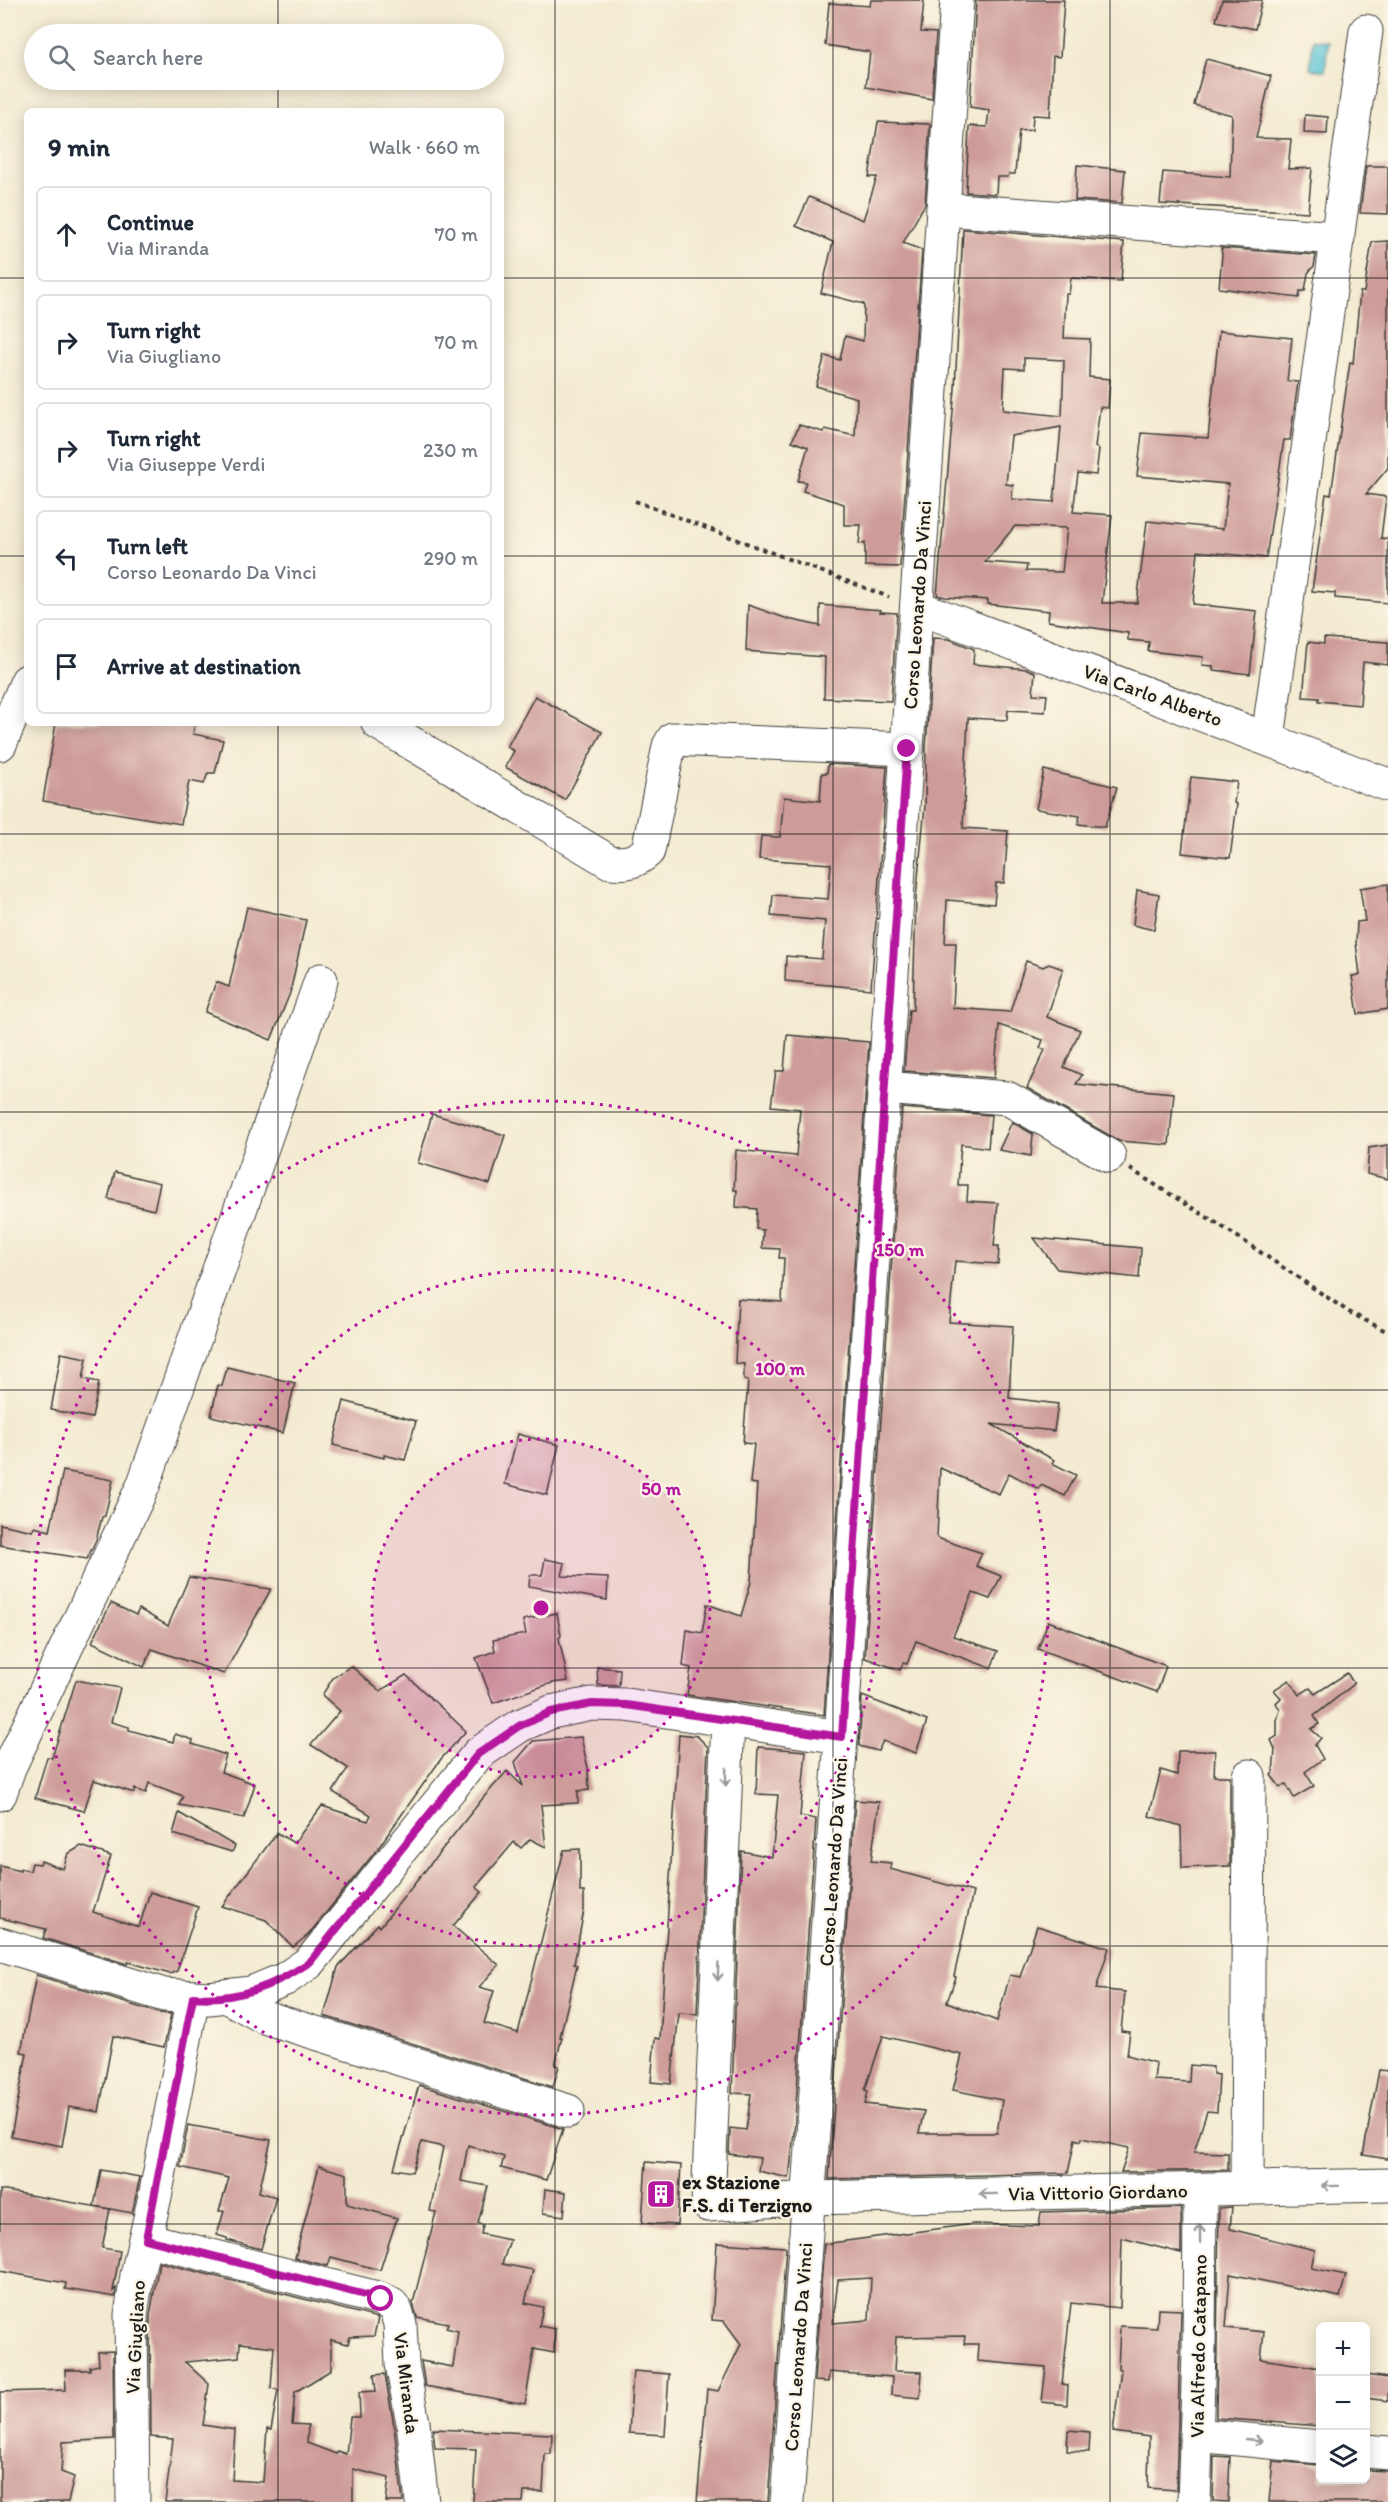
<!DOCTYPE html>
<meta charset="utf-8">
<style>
:root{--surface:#fff;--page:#f2f2f3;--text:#1f2937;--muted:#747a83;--line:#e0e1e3}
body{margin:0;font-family:Itim,sans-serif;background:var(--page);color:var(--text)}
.controls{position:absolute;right:18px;bottom:18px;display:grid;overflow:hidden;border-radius:9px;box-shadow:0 3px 15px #0003}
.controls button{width:54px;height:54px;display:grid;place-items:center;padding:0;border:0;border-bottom:2px solid var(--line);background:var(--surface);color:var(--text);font:30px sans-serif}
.stop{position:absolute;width:18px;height:18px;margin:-14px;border:4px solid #b5179e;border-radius:50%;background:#fff}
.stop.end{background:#b5179e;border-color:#fff;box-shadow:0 2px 6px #0008}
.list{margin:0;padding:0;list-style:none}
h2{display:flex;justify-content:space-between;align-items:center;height:78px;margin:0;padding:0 24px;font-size:26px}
h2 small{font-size:20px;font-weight:400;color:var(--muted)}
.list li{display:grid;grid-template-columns:39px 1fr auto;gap:18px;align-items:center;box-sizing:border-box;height:96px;margin:0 12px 12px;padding:0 12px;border:2px solid var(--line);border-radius:9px}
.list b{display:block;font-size:22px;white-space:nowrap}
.list p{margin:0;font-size:20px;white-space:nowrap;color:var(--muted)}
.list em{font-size:20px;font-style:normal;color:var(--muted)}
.icon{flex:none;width:33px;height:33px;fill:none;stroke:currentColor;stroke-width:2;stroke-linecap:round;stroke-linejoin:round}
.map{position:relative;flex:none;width:1388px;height:2502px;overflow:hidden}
.search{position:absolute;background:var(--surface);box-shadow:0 3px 15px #0003;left:24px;top:24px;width:480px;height:66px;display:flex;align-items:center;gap:15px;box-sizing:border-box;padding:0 21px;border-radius:33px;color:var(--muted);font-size:22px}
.panel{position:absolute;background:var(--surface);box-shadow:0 3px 15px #0003;left:24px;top:108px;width:480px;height:618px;border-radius:9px}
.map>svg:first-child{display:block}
</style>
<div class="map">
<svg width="1388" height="2502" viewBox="0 0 1388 2502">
<rect width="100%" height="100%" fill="#fcf5e5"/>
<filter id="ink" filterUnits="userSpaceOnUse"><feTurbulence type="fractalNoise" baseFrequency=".0167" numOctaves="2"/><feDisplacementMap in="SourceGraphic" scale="12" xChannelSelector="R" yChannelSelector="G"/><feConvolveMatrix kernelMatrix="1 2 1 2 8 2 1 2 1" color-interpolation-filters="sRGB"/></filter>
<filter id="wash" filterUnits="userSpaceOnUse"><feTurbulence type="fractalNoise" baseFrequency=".008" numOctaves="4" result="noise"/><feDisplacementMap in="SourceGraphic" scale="24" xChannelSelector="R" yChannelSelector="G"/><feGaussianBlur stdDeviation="1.35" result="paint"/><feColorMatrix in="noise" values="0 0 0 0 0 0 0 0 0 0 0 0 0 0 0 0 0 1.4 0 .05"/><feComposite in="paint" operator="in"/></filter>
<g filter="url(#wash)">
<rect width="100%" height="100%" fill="#f3ebd1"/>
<polygon fill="#5ac4d6" stroke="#3b7079" stroke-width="1.5" points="1313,39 1328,41 1325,71 1310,69"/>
<g id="blocks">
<g fill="#cd9b99" fill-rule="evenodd">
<polygon points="871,0 924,0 921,32 936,33 932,99 866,87 870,52 825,45 829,3 870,6"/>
<polygon points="976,0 1064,0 1060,57 1053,56 1050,116 1033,115 1032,130 1019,131 1015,174 1009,174 1008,177 997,177 996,194 966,192 969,126 987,127 989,110 970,107"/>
<polygon points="1222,0 1262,0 1255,29 1216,21"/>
<polygon points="1206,59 1271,76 1256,138 1291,139 1288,169 1312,168 1308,212 1160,204 1163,172 1230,177 1232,115 1194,105"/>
<polygon points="1305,115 1328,117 1327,134 1304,133"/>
<polygon points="878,122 930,124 925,204 903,243 922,250 900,567 865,566 865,543 859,544 861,525 844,525 844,504 803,491 806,482 798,481 808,447 792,441 799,425 823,432 825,429 855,436 857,398 816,386 825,356 840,360 845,336 863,341 864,304 821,293 833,242 796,226 809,197 863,220 877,177 869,177"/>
<polygon points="1077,165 1125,170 1122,203 1075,200"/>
<polygon points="1366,166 1388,166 1388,214 1360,213"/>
<path d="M963 229 1124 242 1121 281 1071 278 1069 294H1066L1064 338 1090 339 1089 377 1110 379 1108 408 1100 407 1095 447 1099 449 1096 475 1078 473 1073 512 1112 515 1102 603H1137L1147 521 1223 529 1228 484 1137 476 1142 433 1208 438 1219 331 1292 338 1287 381 1298 382 1290 440H1284L1266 558 1198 551 1193 604 1257 611 1250 674 1213 670V666L1202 665 1203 657 1148 651 1149 642 1128 640V633L1048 621 1049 611 988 604V600L945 597 937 595 955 389ZM1024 358 1064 360 1062 416 1003 410 1005 368 1024 369ZM1061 427 1054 502 1012 499 1013 485 1006 484 1011 436ZM1015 526 1067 528 1062 572 1026 571 1027 565 985 562Z"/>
<polygon points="1388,241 1388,468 1366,494 1386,497 1381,538 1388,539 1388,603 1335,598 1335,593 1312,591 1326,494 1331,495 1350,362 1353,363 1360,292 1364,292 1372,242"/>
<polygon points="1221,248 1316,255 1314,266 1308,273 1305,291 1300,291 1299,298 1219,288 1222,255"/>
<polygon points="748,605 788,619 820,626 820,605 881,610 880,612 897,613 891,701 824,698 825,657 746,651"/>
<polygon points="933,638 949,639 974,649 973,664 1027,669 1035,672 1033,694 1047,695 1045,712 1008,710 1007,720 968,718 963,828 1008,831 1004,883 996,883 994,904 947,900 945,943 956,943 953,1008 1010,1012 1026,961 1043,967 1049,964 1063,969 1047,1017 1080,1030 1064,1067 1082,1075 1076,1084 1174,1093 1169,1145 1119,1141 1027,1088 1045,1050 1040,1048 1043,1040 999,1025 994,1078 904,1071 909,1010 913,1010 916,898 925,806 926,748"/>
<polygon points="1324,638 1388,642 1388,665 1363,662 1360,705 1319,701 1319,698 1303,697 1308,642 1324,644"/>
<polygon points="535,696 602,732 565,800 505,767 514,751 507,747"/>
<polygon points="56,723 195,723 193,734 223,740 215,773 208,773 204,784 189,781 181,824 43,801"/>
<polygon points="828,764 887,767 871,989 785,981 786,956 822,959 825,921 771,916 773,895 828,899 831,864 759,859 761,836 780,837 784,797 820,801 822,773 827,773"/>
<polygon points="1044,770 1117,787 1105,827 1078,824 1080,816 1036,809"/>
<polygon points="1191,777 1237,782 1234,803 1237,804 1230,858 1182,853"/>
<polygon points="1388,884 1388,1009 1358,1014 1352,976 1360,975 1356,943 1357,922 1365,921 1360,888"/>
<polygon points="1137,890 1159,894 1154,930 1133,925"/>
<polygon points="247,907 306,920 290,993 271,1040 205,1012 216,982 229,987"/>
<polygon points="787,1035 869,1042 824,1715 687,1695 691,1668 683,1666 687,1630 702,1633 707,1604 741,1616 751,1582 757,1484 750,1483 754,1444 743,1443 748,1381 744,1380 744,1364 735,1363 738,1299 782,1302 784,1258 779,1258 780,1249 762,1248 763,1230 756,1229 757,1209 736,1207 737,1190 734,1190 736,1150 796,1156 800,1109 771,1106 776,1071 784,1071"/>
<polygon points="902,1108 991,1115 988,1148 961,1144 958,1185 968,1185 967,1201 998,1203 994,1246 999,1246 998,1264 955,1261 949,1322 1013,1326 1009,1398 1058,1404 1054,1431 991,1424 1054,1460 1052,1463 1076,1475 1065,1496 1041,1485 1039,1489 1009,1473 999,1494 940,1468 937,1538 982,1553 976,1566 1001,1576 990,1599 973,1593 953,1636 998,1651 991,1668 916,1641 907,1664 903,1663 900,1670 865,1658"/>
<polygon points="432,1114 505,1135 490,1184 418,1163"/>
<polygon points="1012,1122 1033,1134 1031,1156 999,1150"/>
<polygon points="1388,1145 1388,1179 1367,1174 1369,1148"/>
<polygon points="115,1172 160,1183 154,1210 108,1199"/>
<polygon points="1034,1238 1141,1248 1139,1278 1057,1269"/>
<polygon points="61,1353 87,1358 83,1379 99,1382 92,1418 51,1410"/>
<polygon points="227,1367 295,1383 283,1433 211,1416 218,1385 222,1386"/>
<polygon points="344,1401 416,1421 405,1460 384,1455 384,1458 333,1445"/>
<polygon points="518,1434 559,1445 547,1495 505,1484"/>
<polygon points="63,1471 113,1480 105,1516 102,1517 96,1540 87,1559 0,1545 0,1524 33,1531 34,1527 50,1531"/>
<polygon points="545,1559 565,1563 562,1576 608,1578 607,1600 529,1586 530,1575 542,1575"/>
<polygon points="189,1577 271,1589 224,1674 152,1649 144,1667 92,1642 111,1603 136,1615 139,1609 168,1626"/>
<polygon points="557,1613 561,1636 559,1638 568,1681 552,1683 493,1703 476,1658 495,1651 493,1640 526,1634 523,1620"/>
<polygon points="1048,1621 1166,1666 1157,1692 1038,1649"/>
<polygon points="351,1666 380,1691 406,1675 466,1731 441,1759 376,1851 308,1935 293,1947 266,1920 222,1906 277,1833 294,1843 322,1806 368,1821 371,1815 333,1792 348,1768 311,1745 340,1711 322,1695 333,1678"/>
<polygon points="597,1667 620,1669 619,1686 598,1685"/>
<polygon points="1347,1673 1354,1684 1314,1716 1319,1724 1311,1729 1321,1738 1315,1745 1323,1759 1305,1772 1314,1786 1294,1798 1286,1784 1280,1787 1271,1775 1273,1773 1275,1749 1271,1740 1277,1736 1277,1720 1280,1710 1276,1703 1281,1698 1274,1690 1289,1680 1299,1695 1310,1688 1315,1694"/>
<polygon points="76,1680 120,1688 111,1722 129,1727 129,1730 173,1742 175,1734 193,1740 192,1744 226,1755 221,1772 255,1784 244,1818 179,1805 183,1796 149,1783 146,1793 135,1789 134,1793 94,1780 84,1811 35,1798 47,1757 52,1758"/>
<polygon points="862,1696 927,1721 916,1753 883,1741 878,1751 859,1746"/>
<polygon points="679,1734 697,1736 708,1747 697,2014 679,2013 671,2084 651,2082 655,2038 660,2039"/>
<polygon points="581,1737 588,1768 589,1790 578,1791 578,1803 541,1805 546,1847 530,1839 521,1848 514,1842 476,1887 482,1892 453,1926 499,1965 479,1987 494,1991 484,2023 518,2033 564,1850 580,1849 580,1892 584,1892 584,1910 574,1964 577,1965 560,2037 562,2037 555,2065 559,2066 553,2087 324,2016 338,1967 378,1924 380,1927 483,1798 507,1771 523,1786 515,1762 533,1741"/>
<polygon points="758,1747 806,1751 800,1816 816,1819 794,2133 789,2178 758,2171 760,2158 729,2154 730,2128 746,2130 751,2094 732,2093 741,1851 772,1857 778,1795 756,1794"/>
<polygon points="1178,1751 1215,1751 1214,1776 1230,1776 1230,1866 1182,1868 1181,1826 1149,1816 1161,1770 1177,1775"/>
<path d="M855 1800 879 1802 871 1861 891 1863 890 1869 973 1892 954 1976 956 1977 947 2002 997 2021 1010 1975 1020 1977 1037 1926 1109 1948 1096 1989 1125 1992 1121 2031 1130 2032 1127 2055 1156 2063 1154 2080 1189 2082 1190 2065 1213 2067V2074L1219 2075 1217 2112 1207 2111 1194 2152 1228 2153V2170L1121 2172 1129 2148 1082 2138 1081 2141 1075 2139 1068 2173 829 2179ZM883 2036 962 2055 953 2090 1002 2100 997 2133H919L924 2111 865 2104 868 2091 865 2090Z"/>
<polygon points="179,1813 235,1846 232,1852 173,1834"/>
<polygon points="81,1846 111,1856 93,1912 139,1927 150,1892 198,1907 177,1971 170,1974 128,1962 127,1964 43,1938 46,1929 0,1918 0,1866 20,1871 20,1869 30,1871 32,1863 40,1864 41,1861 63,1869 68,1854"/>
<polygon points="36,1975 158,2013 171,2014 164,2047 113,2036 99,2112 69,2107 62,2146 11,2136 27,2053 21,2052"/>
<polygon points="1379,2070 1388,2071 1388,2159 1363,2155"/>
<polygon points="419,2085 563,2129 546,2180 501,2168 504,2157 468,2145 461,2181 488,2186 478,2223 483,2225 481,2234 510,2240 502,2264 533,2270 525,2303 543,2307 539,2326 555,2329 554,2353 534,2349 525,2404 425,2386 421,2361 453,2367 458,2331 446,2328 448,2323 417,2317 413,2303 436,2212 430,2211 443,2147 422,2142 412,2172 394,2169"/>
<polygon points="188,2125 271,2140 259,2192 276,2197 261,2249 227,2240 227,2238 217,2235 224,2211 219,2211 229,2178 180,2167"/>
<polygon points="646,2162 681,2165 677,2225 642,2223"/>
<polygon points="319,2166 347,2174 347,2204 397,2218 380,2270 331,2257 328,2266 295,2258"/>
<polygon points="101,2170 140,2177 132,2213 94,2206"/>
<polygon points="545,2189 566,2192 564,2216 543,2213"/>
<polygon points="0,2190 110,2209 102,2248 120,2251 113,2291 116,2288 115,2297 65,2289 66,2283 0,2271"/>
<polygon points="1232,2207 1230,2229 1315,2250 1311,2268 1346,2275 1340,2297 1230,2274 1226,2328 1264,2332 1261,2359 1320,2368 1320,2426 1216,2418 1219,2208"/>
<path d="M1181 2208V2253L1122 2238 1120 2308 1071 2303 1062 2384 1068 2385 1067 2405 1042 2402 1046 2367 977 2361 978 2344H964L965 2336 896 2337 894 2371 922 2372 920 2398 891 2395 892 2377 829 2372 828 2382 814 2381 824 2244 974 2224 1039 2226 1041 2212ZM871 2278 869 2320 833 2323 838 2280Z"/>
<polygon points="717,2243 786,2247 768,2502 697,2502 707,2389 718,2391 741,2344 724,2321 712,2320"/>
<path d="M159 2262 378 2318 374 2336 350 2337 348 2344 331 2340V2370L295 2392 292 2424 308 2425 307 2443 336 2454 337 2451 346 2454 350 2417H360L359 2392 376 2391 374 2375 385 2374 394 2426 403 2502H386L389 2478 353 2469V2502H165L173 2439 151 2437 150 2316ZM240 2343 274 2347 271 2388 278 2390 271 2430 267 2429 263 2482 232 2480 235 2430 203 2425 209 2384 185 2362 239 2357Z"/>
<polygon points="1158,2309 1181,2310 1176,2490 1148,2488 1149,2437 1113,2432 1121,2369 1118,2369 1120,2326 1157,2328"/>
<polygon points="113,2351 114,2439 63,2442 61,2472 74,2477 68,2502 0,2502 0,2392 66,2390 65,2370 90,2370 90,2367 99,2365 98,2352"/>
<polygon points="633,2371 669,2374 665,2435 629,2433"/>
<polygon points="1365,2375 1388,2378 1388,2401 1365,2398"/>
<polygon points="433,2429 552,2434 551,2454 545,2454 543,2492 524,2492 523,2502 473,2502 476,2449 435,2448"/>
<polygon points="1068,2430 1090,2432 1089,2452 1067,2451"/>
<polygon points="1214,2456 1230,2457 1228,2502 1213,2501"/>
<polygon points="1273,2461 1320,2465 1320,2480 1365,2480 1365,2470 1388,2471 1388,2502 1269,2502"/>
</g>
</g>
</g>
<g filter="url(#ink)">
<use href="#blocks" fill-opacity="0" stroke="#3c3b37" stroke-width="1.5"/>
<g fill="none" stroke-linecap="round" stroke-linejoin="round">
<g stroke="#3c3b37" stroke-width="35">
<g id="minor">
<polyline points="943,209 1338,238"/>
<polyline points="917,607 1388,785"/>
<path d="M378 723 610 862C626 864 636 862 648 851L669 746 673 739 907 749"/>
<polyline points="1268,738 1366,31"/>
<polyline points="0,744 27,681"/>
<polyline points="885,1088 1007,1098 1109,1156"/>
<polyline points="728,1719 708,2205 809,2198 1388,2185"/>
<polyline points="0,1794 9,1768 143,1486 321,980"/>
<polyline points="0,1944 164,1995 209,1998 251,1993 285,1979 310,1962 478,1754 519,1726 551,1712 592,1704 626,1705 841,1737"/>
<polyline points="226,1996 264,2017 568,2111"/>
<polyline points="1247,2188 1249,1776"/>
<polyline points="145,2239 381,2299 392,2305 396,2311 400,2324 402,2364 413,2423 422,2502"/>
<polyline points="1196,2435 1320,2447"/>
<polyline points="1366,2451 1388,2453"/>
<polyline points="133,2502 131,2315 137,2275 156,2192 193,1997"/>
<polyline points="1194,2502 1199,2352 1200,2190"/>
</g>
</g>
<g stroke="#3c3b37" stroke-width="35">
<polyline id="major" points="787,2502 841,1737 957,0"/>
</g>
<g stroke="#3c3b37" stroke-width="4" stroke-dasharray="4.5 4.5" stroke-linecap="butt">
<polyline points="635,501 889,597"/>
<polyline points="1130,1169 1229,1231 1349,1312 1388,1332"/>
</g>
<use href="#minor" stroke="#fff" stroke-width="33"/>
<use href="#major" stroke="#fff" stroke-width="33"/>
</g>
<defs><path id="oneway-shaft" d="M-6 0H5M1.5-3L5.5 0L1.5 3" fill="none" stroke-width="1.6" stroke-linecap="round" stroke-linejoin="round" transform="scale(1.5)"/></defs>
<g stroke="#999">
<use href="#oneway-shaft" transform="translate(726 1777) rotate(92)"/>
<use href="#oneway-shaft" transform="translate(718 1972) rotate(92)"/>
<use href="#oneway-shaft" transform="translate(1330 2186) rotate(179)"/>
<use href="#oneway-shaft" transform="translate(988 2194) rotate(179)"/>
<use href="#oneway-shaft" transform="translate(1200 2234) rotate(-90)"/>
<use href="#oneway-shaft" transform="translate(1254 2440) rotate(6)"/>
</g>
</g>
<g fill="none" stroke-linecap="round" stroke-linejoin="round" filter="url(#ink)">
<path stroke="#b5179e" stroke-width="8" d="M381 2299 146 2239 193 1997C237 2001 274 1986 310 1962L478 1754 519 1726 551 1712 592 1704 626 1705 842 1737 907 749"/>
</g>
<path fill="none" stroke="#1c1c1c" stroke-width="1.5" stroke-opacity="0.55" d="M278 0V34M555 0V2502M833 0V2502M1110 0V2502M278 80V111M0 278H27M501 278H1388M0 556H27M501 556H1388M278 723V2502M0 834H1388M0 1112H1388M0 1390H1388M0 1668H1388M0 1946H1388M0 2224H1388"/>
<circle cx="541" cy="1608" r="169" fill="#b5179e" fill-opacity=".12"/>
<g fill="none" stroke="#b5179e" stroke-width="3" stroke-dasharray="3 6">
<circle cx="541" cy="1608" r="169"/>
<circle cx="541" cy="1608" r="338"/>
<circle cx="541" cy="1608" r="507"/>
</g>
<defs>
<g id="building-square" transform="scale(1.5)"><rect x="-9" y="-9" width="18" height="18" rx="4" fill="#b5179e" stroke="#fcf5e5"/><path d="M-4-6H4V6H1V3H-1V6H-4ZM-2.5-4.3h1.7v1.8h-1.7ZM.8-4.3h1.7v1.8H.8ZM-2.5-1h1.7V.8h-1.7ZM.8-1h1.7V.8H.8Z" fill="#fff"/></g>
</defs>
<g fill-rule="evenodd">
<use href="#building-square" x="661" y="2194"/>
</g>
<g text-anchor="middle" stroke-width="4.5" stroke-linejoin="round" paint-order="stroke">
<g font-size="20" fill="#1c1c1c" stroke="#fcf5e5">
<text transform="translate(917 605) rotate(-86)" y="7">Corso Leonardo Da Vinci</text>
<text transform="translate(1153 695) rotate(20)" y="7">Via Carlo Alberto</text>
<text transform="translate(833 1862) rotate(-86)" y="7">Corso Leonardo Da Vinci</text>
<text transform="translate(1098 2192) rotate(-1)" y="7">Via Vittorio Giordano</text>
<text transform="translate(135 2337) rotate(-87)" y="7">Via Giugliano</text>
<text transform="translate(1198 2346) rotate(-89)" y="7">Via Alfredo Catapano</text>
<text transform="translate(798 2347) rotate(-86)" y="7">Corso Leonardo Da Vinci</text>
<text transform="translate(407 2383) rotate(83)" y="7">Via Miranda</text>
</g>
<g font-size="20" font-weight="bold" fill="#1c1c1c" stroke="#fcf5e5" text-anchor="start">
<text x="682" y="2189">ex Stazione<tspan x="682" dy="23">F.S. di Terzigno</tspan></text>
</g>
</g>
<circle cx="541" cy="1608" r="9" fill="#b5179e" stroke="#fcf5e5" stroke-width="3"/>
<g font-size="18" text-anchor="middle" font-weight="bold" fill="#b5179e" stroke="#fcf5e5" stroke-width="4.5" stroke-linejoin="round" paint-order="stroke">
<text x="900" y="1256">150 m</text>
<text x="780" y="1375">100 m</text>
<text x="661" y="1495">50 m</text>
</g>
</svg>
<div class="controls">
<button>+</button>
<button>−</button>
<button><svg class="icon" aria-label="layers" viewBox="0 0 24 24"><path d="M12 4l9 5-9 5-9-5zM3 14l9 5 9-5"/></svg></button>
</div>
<div class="stop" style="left:381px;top:2299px"></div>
<div class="stop end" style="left:907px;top:749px"></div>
<div class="search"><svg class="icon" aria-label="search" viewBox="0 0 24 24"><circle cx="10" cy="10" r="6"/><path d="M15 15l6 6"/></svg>Search here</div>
<section class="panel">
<h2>9 min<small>Walk · 660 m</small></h2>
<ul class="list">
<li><svg class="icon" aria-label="ahead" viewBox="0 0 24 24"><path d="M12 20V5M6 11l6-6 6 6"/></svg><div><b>Continue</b><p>Via Miranda</p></div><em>70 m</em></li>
<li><svg class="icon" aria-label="right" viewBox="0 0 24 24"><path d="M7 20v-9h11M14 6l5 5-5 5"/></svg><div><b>Turn right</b><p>Via Giugliano</p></div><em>70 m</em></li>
<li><svg class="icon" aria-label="right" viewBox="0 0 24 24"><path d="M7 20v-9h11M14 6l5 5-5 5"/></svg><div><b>Turn right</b><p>Via Giuseppe Verdi</p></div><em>230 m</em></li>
<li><svg class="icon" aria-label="left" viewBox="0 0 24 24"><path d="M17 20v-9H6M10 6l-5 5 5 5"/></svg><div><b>Turn left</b><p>Corso Leonardo Da Vinci</p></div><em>290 m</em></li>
<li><svg class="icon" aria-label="arrive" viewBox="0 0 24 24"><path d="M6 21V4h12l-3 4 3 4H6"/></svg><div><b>Arrive at destination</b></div></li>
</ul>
</section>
</div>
